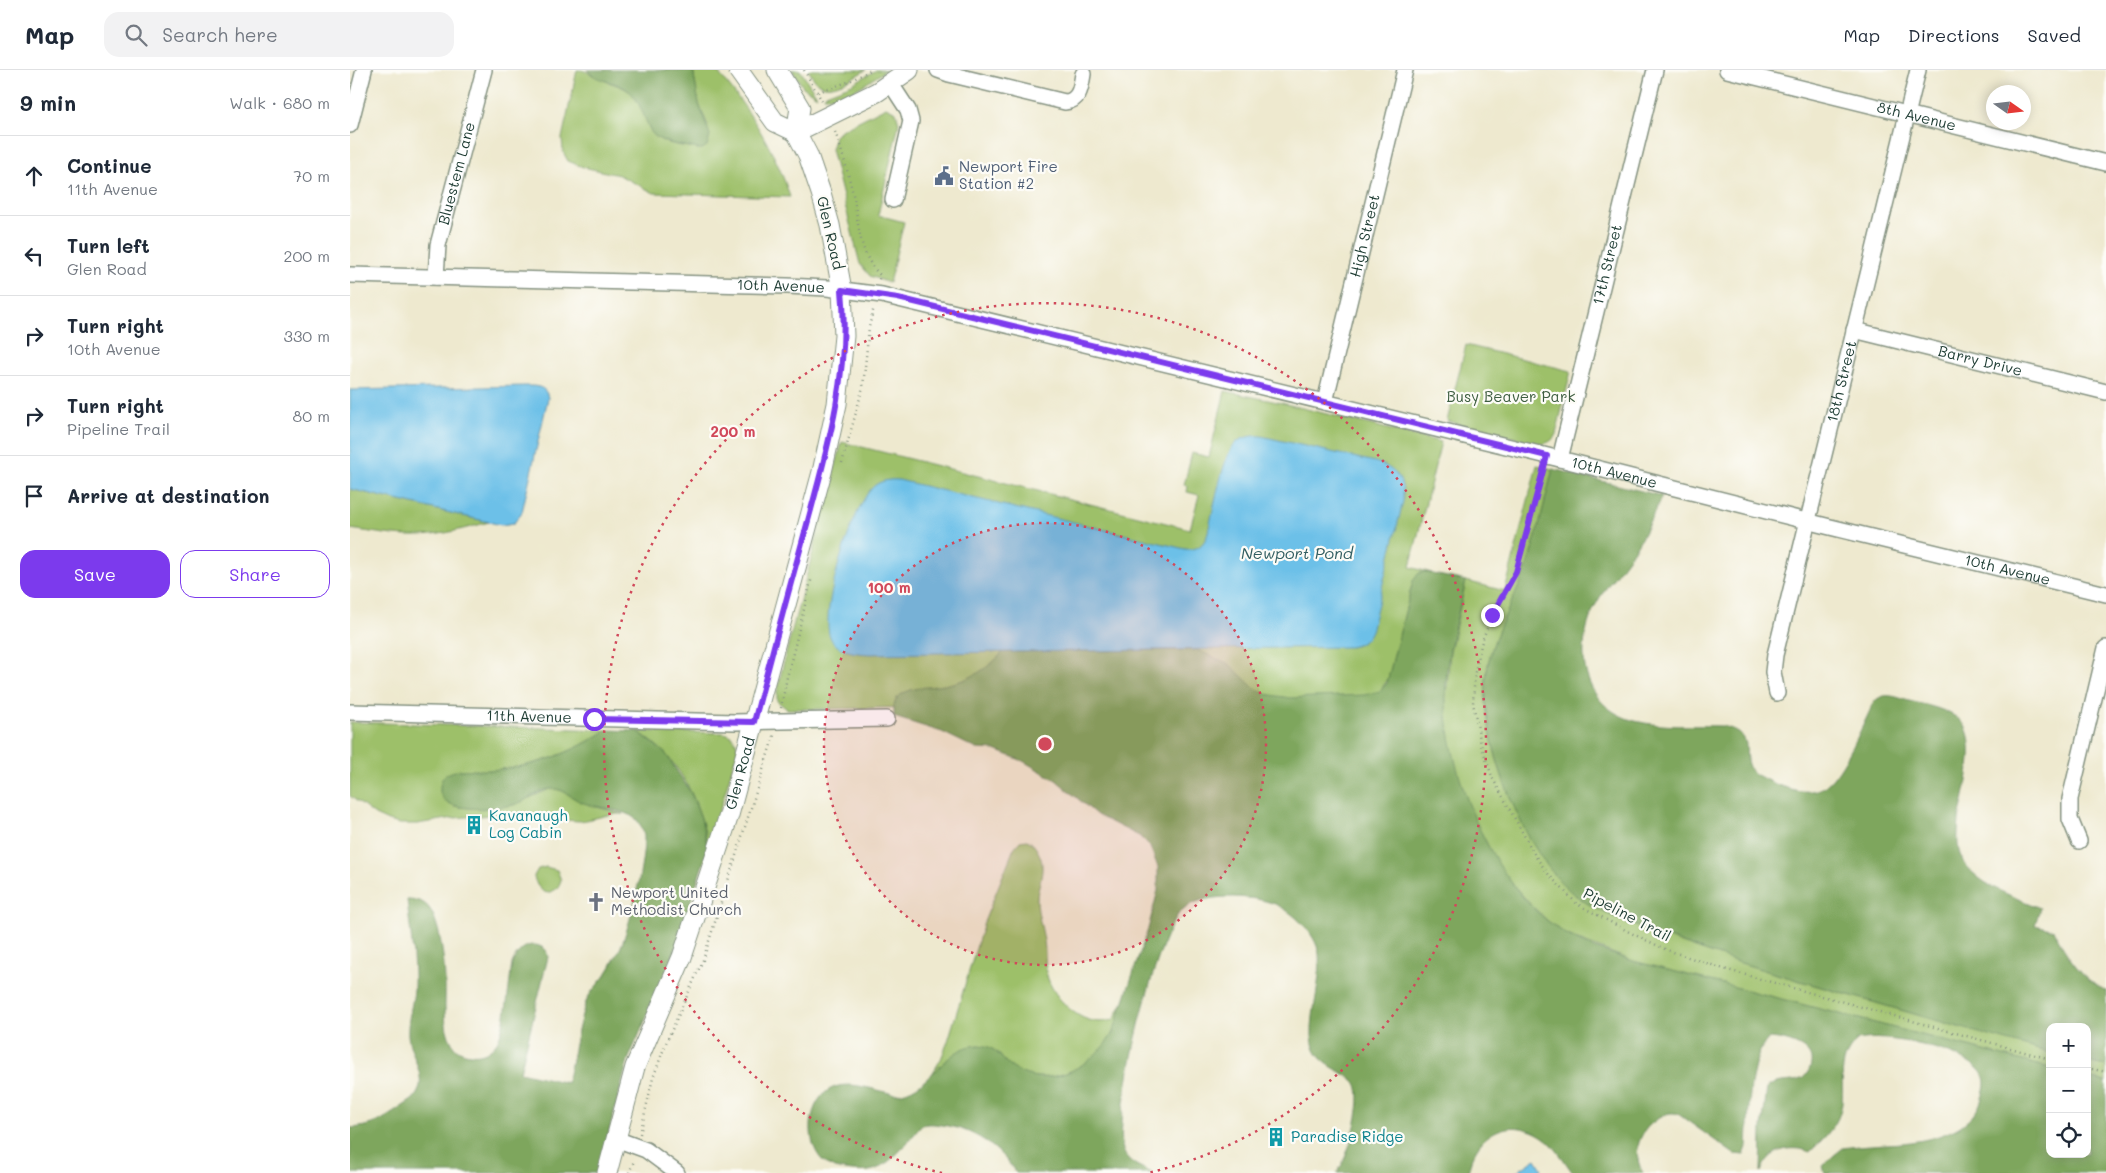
<!DOCTYPE html>
<meta charset="utf-8">
<style>
:root{--surface:#fff;--page:#f2f2f3;--text:#1f2937;--muted:#747a83;--line:#e0e1e3;--accent:#7c3aed}
body{margin:0;font-family:Mali,sans-serif;background:var(--page);color:var(--text)}
.controls{position:absolute;right:15px;bottom:15px;display:grid;overflow:hidden;border-radius:10px;box-shadow:0 2px 12px #0003}
.controls button{width:45px;height:45px;display:grid;place-items:center;padding:0;border:0;border-bottom:1px solid var(--line);background:var(--surface);color:var(--text);font:25px sans-serif}
.compass{position:absolute;left:1636px;top:15px;width:45px;height:45px;border-radius:50%;background:var(--surface);box-shadow:0 2px 12px #0003;rotate:104deg}
.stop{position:absolute;width:15px;height:15px;margin:-11px;border:4px solid #7c3aed;border-radius:50%;background:#fff}
.stop.end{background:#7c3aed;border-color:#fff;box-shadow:0 1px 5px #0008}
.list{margin:0;padding:0;list-style:none}
h2{display:flex;justify-content:space-between;align-items:center;height:65px;margin:0;padding:0 20px;font-size:21px}
h2 small{font-size:16px;font-weight:400;color:var(--muted)}
.list li{display:grid;grid-template-columns:32px 1fr auto;gap:15px;align-items:center;box-sizing:border-box;height:80px;padding:0 20px;border-top:1px solid var(--line)}
.list b{display:block;font-size:19px;white-space:nowrap}
.list p{margin:0;font-size:16px;white-space:nowrap;color:var(--muted)}
.list em{font-size:16px;font-style:normal;color:var(--muted)}
.actions{display:flex;gap:10px;padding:15px 20px}
.actions a{flex:1;padding:11px 0;border:1px solid var(--accent);border-radius:15px;text-align:center;font-size:18px;color:var(--accent)}
.actions .main{background:var(--accent);color:#fff}
.icon{flex:none;width:28px;height:28px;fill:none;stroke:currentColor;stroke-width:2;stroke-linecap:round;stroke-linejoin:round}
.map{position:relative;flex:none;width:1756px;height:1103px;overflow:hidden}
header{display:flex;align-items:center;gap:30px;box-sizing:border-box;height:70px;padding:0 25px;background:var(--surface);border-bottom:1px solid var(--line)}
header strong{font-size:24px}
nav{display:flex;gap:28px;margin-inline-start:auto;font-size:18px}
.search{width:350px;height:45px;background:var(--page);display:flex;align-items:center;gap:12px;box-sizing:border-box;padding:0 18px;border-radius:15px;color:var(--muted);font-size:19px}
main{display:flex}
aside{flex:1;background:var(--surface)}
.map>svg:first-child{display:block}
</style>
<header>
<strong>Map</strong>
<div class="search"><svg class="icon" aria-label="search" viewBox="0 0 24 24"><circle cx="10" cy="10" r="6"/><path d="M15 15l6 6"/></svg>Search here</div>
<nav><a>Map</a><a>Directions</a><a>Saved</a></nav>
</header>
<main>
<aside>
<h2>9 min<small>Walk · 680 m</small></h2>
<ul class="list">
<li><svg class="icon" aria-label="ahead" viewBox="0 0 24 24"><path d="M12 20V5M6 11l6-6 6 6"/></svg><div><b>Continue</b><p>11th Avenue</p></div><em>70 m</em></li>
<li><svg class="icon" aria-label="left" viewBox="0 0 24 24"><path d="M17 20v-9H6M10 6l-5 5 5 5"/></svg><div><b>Turn left</b><p>Glen Road</p></div><em>200 m</em></li>
<li><svg class="icon" aria-label="right" viewBox="0 0 24 24"><path d="M7 20v-9h11M14 6l5 5-5 5"/></svg><div><b>Turn right</b><p>10th Avenue</p></div><em>330 m</em></li>
<li><svg class="icon" aria-label="right" viewBox="0 0 24 24"><path d="M7 20v-9h11M14 6l5 5-5 5"/></svg><div><b>Turn right</b><p>Pipeline Trail</p></div><em>80 m</em></li>
<li><svg class="icon" aria-label="arrive" viewBox="0 0 24 24"><path d="M6 21V4h12l-3 4 3 4H6"/></svg><div><b>Arrive at destination</b></div></li>
</ul>
<div class="actions"><a class="main">Save</a><a>Share</a></div>
</aside>
<div class="map">
<svg width="1756" height="1103" viewBox="0 0 1756 1103">
<rect width="100%" height="100%" fill="#fdfcf7"/>
<filter id="ink" filterUnits="userSpaceOnUse"><feTurbulence type="fractalNoise" baseFrequency=".02" numOctaves="2"/><feDisplacementMap in="SourceGraphic" scale="10" xChannelSelector="R" yChannelSelector="G"/><feConvolveMatrix kernelMatrix="1 2 1 2 8 2 1 2 1" color-interpolation-filters="sRGB"/></filter>
<filter id="wash" filterUnits="userSpaceOnUse"><feTurbulence type="fractalNoise" baseFrequency=".0096" numOctaves="4" result="noise"/><feDisplacementMap in="SourceGraphic" scale="20" xChannelSelector="R" yChannelSelector="G"/><feGaussianBlur stdDeviation="1.12" result="paint"/><feColorMatrix in="noise" values="0 0 0 0 0 0 0 0 0 0 0 0 0 0 0 0 0 1.4 0 .05"/><feComposite in="paint" operator="in"/></filter>
<g filter="url(#wash)">
<rect width="100%" height="100%" fill="#eee9cf"/>
<g fill="#9dc069" stroke="#5e7e4e">
<path d="M227 0C238 0 239 4 248 8 272 18 283 16 295 44 297 51 299 60 304 65 313 75 336 76 348 79L358 56 349 34 343 0H366C397 36 426 81 440 127L304 123 269 105 233 97 218 91 213 82 212 68Z"/>
<polygon points="442,0 450,0 467,26 453,17"/>
<path d="M458 0H516C505 6 484 21 471 15 465 13 462 5 458 0Z"/>
<path d="M526 0H536C519 12 496 29 474 27L476 24 502 14Z"/>
<polygon points="536,37 546,42 549,53 528,145 554,152 539,213 520,206 510,194 481,79 485,66 491,60"/>
<path d="M1116 275 1221 301 1206 364C1203 371 1197 374 1189 374L1097 351Z"/>
<path d="M875 321 932 333 1091 372 1060 497 1082 503 1074 502 1063 511 1038 609 1030 621 1096 626 1100 582 1116 511 1155 521 1187 395 1203 399C1194 433 1187 468 1175 502 1161 539 1139 568 1136 610 1131 674 1174 782 1224 824 1250 845 1297 860 1329 872 1379 890 1430 905 1481 920 1554 941 1627 962 1700 983V998L1283 891 1231 871 1214 863 1198 851 1181 835 1164 816 1148 795 1133 766 1028 628 471 639H437L427 631V621L436 583 492 372 840 459 849 425 837 422 838 416 834 415 842 383 859 387Z"/>
<path d="M0 419 139 452C117 458 94 465 70 466 47 467 23 462 0 459Z"/>
<path d="M0 652 257 660C210 691 165 703 109 700L104 736 120 738 163 735 202 718 213 721 224 728 243 736 273 744C257 743 244 750 229 751L142 745 104 748 67 754H50L38 751 25 745 0 726Z"/>
<path d="M288 661 374 663C384 665 388 672 387 682L358 780C354 748 340 711 317 686 309 676 298 669 288 661Z"/>
<path d="M677 770C685 773 692 787 692 795 693 807 687 818 687 829 687 843 692 857 694 871 696 883 694 897 698 909 707 933 737 961 764 949L773 932C768 947 765 963 755 975 735 1000 696 1018 665 1000 649 991 653 978 628 975L582 1004 591 989 598 971 634 852 664 778 670 771Z"/>
<path d="M196 797 207 800 211 810 208 818 198 823C190 822 185 813 184 806L188 799Z"/>
<polygon points="1737,992 1756,996 1756,1012 1737,1008"/>
</g>
<g fill="#7ea65d" stroke="#4e7248">
<path d="M237 0H343L349 34 360 65 357 76 352 79H348C335 75 318 75 306 67 297 62 293 33 279 21 266 10 248 13 237 0Z"/>
<path d="M1203 399 1312 426C1304 443 1296 461 1286 477 1273 497 1256 515 1245 536 1223 581 1232 637 1285 651 1313 658 1344 655 1373 656 1410 666 1388 683 1402 702 1420 713 1455 730 1475 716 1494 702 1513 654 1524 632 1534 621 1546 627 1559 631 1576 635 1598 639 1611 651 1631 669 1613 726 1609 750 1608 763 1606 776 1611 787 1625 815 1663 826 1690 838L1685 855 1704 860C1716 886 1731 907 1756 921V996L1737 992V957H1700V983L1657 971C1596 953 1536 936 1475 918 1426 904 1378 890 1330 872 1297 860 1254 847 1225 825 1174 786 1131 672 1136 609 1140 566 1161 539 1175 501 1187 468 1194 433 1203 399Z"/>
<path d="M1074 502 1116 511C1108 544 1098 577 1096 611 1092 695 1141 817 1213 862 1234 876 1260 883 1283 891L1700 998V1084H1737V1008L1756 1012V1103H1475L1473 1096 1483 1086 1493 1078C1529 1072 1565 1077 1599 1062 1612 1057 1627 1045 1631 1031 1634 1022 1638 1010 1631 1002 1614 980 1534 963 1508 970 1481 994 1500 1020 1488 1048 1482 1061 1470 1072 1460 1082 1440 1074 1418 1080 1411 1102L1412 1058 1417 1018C1427 1007 1448 1016 1456 1005 1475 979 1438 969 1419 968 1397 990 1399 1047 1397 1077L1394 1085 1384 1084 1328 1044C1319 1041 1313 1045 1306 1050 1288 1062 1282 1084 1293 1103H1223C1214 1091 1205 1075 1193 1067 1158 1044 1124 1065 1118 1103H987C998 1088 1016 1030 1006 1013 1003 1009 998 1006 994 1004 977 994 963 988 962 966 961 939 972 911 969 884 966 863 943 842 925 834 902 825 850 822 831 841 805 867 763 1045 773 1080 777 1093 791 1097 802 1103H666C649 1077 623 1058 591 1055 584 1054 579 1053 572 1055 560 1069 547 1087 532 1096 523 1102 513 1102 503 1101 494 1100 484 1099 477 1094 453 1078 456 1027 485 1017 503 1011 527 1021 545 1024 578 1022 591 983 621 976 647 971 649 991 666 1000 702 1021 744 994 763 963L798 859 808 820V797L800 777 789 766 747 745 706 710 673 691 645 680 627 679 592 662 544 647V635L547 628C560 615 583 618 599 614 620 610 639 598 653 582L847 580 879 594 902 616 914 624 940 628 1014 625 1030 621 1037 613 1063 511 1069 503Z"/>
<path d="M257 660 288 661 316 684 341 723 351 748 358 779 321 891 278 990 248 1103H0V1058C27 1057 40 1044 62 1030 82 1011 60 988 58 965 57 950 63 934 64 919 65 890 60 859 57 830 63 830 70 830 75 834 90 844 95 896 95 913 96 932 92 956 102 973 106 981 113 983 121 984 131 986 141 981 147 972 156 957 159 913 162 894 167 879 182 868 196 880L198 887 170 1002 217 1013C223 987 227 958 236 932 240 921 252 911 258 901 262 895 265 887 269 881 280 858 295 791 294 766 293 760 290 753 286 749 272 738 248 739 231 732 222 728 215 720 205 719 190 717 177 732 163 735 142 739 75 747 93 707 105 696 126 701 141 700 184 698 222 683 257 660Z"/>
</g>
<g fill="#6cc0e8" stroke="#467e8e">
<path d="M174 316C185 316 196 315 198 328L172 442 164 453 151 455 0 419V320Z"/>
<path d="M911 366 1025 392C1046 398 1055 410 1053 432L1022 558C1018 569 1012 575 1000 577L519 584C505 583 489 582 481 569 467 546 503 438 521 419 528 411 538 409 549 410L835 479C846 480 852 477 857 466 862 447 872 390 883 376 889 368 900 365 911 366Z"/>
<polygon points="1186,1089 1192,1099 1186,1103 1165,1103"/>
</g>
</g>
<g filter="url(#ink)">
<g fill="none" stroke-linecap="round" stroke-linejoin="round">
<g stroke="#869382" stroke-width="18">
<g id="minor">
<path d="M588 0 599 4 715 32C730 31 731 16 733 4"/>
<path id="s1" d="M1377 0 1756 93"/>
<polyline points="541,14 558,40 561,51 543,130"/>
<polyline points="0,55 14,0"/>
<path id="s2" d="M0 205 437 216 477 218 532 225 1210 389 1476 456 1756 524"/>
<path id="s3" d="M86 207 88 175 134 0"/>
<path id="s4" d="M1504 260 1756 322"/>
<path id="s5" d="M975 332 1055 0"/>
<path id="s6" d="M1210 389 1305 0"/>
<path id="s7" d="M1427 623 1423 602 1425 585 1568 0"/>
<path id="s8" d="M0 642 385 652 537 649"/>
<polyline points="1729,771 1720,749 1720,729 1756,578"/>
<polyline points="266,1069 296,1080 327,1103"/>
</g>
</g>
<g stroke="#869382" stroke-width="21">
<g id="tertiary">
<polyline points="388,0 425,52 446,62 527,22 559,0"/>
<path id="s9" d="M257 1103 285 997 332 887 379 745 472 402 487 334 494 266 492 220 480 155 471 123 458 85 446 62 450 38 427 0"/>
</g>
</g>
<g stroke="#869382" stroke-width="2.5" stroke-dasharray="1 4" stroke-linecap="butt">
<polyline points="454,0 472,31"/>
<polyline points="468,22 498,12 521,0"/>
<path d="M485 62C492 80 500 110 504 129 509 155 509 185 530 205L529 210"/>
<polyline points="492,393 513,317 519,257 524,237"/>
<polyline points="1194,399 1166,502 1142,545 1132,571 1125,602 1123,633 1131,675 1143,709 1186,787 1199,805 1227,834 1281,863 1317,880 1374,899 1700,989"/>
<polyline points="431,638 437,607 462,507"/>
<polyline points="1737,998 1756,1002"/>
<polyline points="290,1064 303,1008 316,973 353,890 424,665"/>
<polyline points="279,1103 284,1091"/>
</g>
<use href="#minor" stroke="#fff" stroke-width="15"/>
<use href="#tertiary" stroke="#fff" stroke-width="19"/>
</g>
</g>
<g fill="none" stroke-linecap="round" stroke-linejoin="round" filter="url(#ink)">
<path stroke="#7c3aed" stroke-width="6" d="M244 649 404 652C419 595 434 537 450 480 473 394 501 310 492 220L548 228 1197 386 1166 502 1142 545"/>
</g>
<circle cx="695" cy="674" r="221" fill="#d1495b" fill-opacity=".12"/>
<g fill="none" stroke="#d1495b" stroke-width="2.5" stroke-dasharray="2.5 5">
<circle cx="695" cy="674" r="221"/>
<path d="M592 1103A441 441 0 1 1 798 1103"/>
</g>
<defs>
<g id="civic-bare" transform="scale(1.5)"><path d="M-.6-6.5H3V-4.5H.6V-3L4-1V1h2V6H-6V1h2V-1L-.6-3ZM-1.2 2.5V6h2.4V2.5Z" fill="#5c6f8a" stroke="#fdfcf7" stroke-width="2.5" paint-order="stroke"/></g>
<g id="building-bare" transform="scale(1.5)"><path d="M-4-6H4V6H1V3H-1V6H-4ZM-2.5-4.3h1.7v1.8h-1.7ZM.8-4.3h1.7v1.8H.8ZM-2.5-1h1.7V.8h-1.7ZM.8-1h1.7V.8H.8Z" fill="#0f9aa8" stroke="#fdfcf7" stroke-width="2.5" paint-order="stroke"/></g>
<g id="church-bare" transform="scale(1.5)"><path d="M-1.2-6h2.4v3.5h3.3v2.4h-3.3V6h-2.4V-.1h-3.3v-2.4h3.3Z" fill="#6b7280" stroke="#fdfcf7" stroke-width="2.5" paint-order="stroke"/></g>
</defs>
<g fill-rule="evenodd">
<use href="#civic-bare" x="594" y="106"/>
<use href="#building-bare" x="124" y="755"/>
<use href="#church-bare" x="246" y="832"/>
<use href="#building-bare" x="926" y="1067"/>
</g>
<g text-anchor="middle" stroke-width="4.5" stroke-linejoin="round" paint-order="stroke">
<g font-size="15" fill="#1f3d34" stroke="#fdfcf7">
<text dy="5" stroke="none"><textPath href="#s1" startOffset="195">8th Avenue</textPath></text>
<text dy="5" stroke="none"><textPath href="#s3" startOffset="106">Bluestem Lane</textPath></text>
<text transform="translate(480 163) rotate(77)" y="5">Glen Road</text>
<text dy="5" stroke="none"><textPath href="#s5" startOffset="171">High Street</textPath></text>
<text dy="5" stroke="none"><textPath href="#s6" startOffset="200">17th Street</textPath></text>
<text dy="5" stroke="none"><textPath href="#s2" startOffset="431">10th Avenue</textPath></text>
<text dy="5" stroke="none"><textPath href="#s4" startOffset="130">Barry Drive</textPath></text>
<text dy="5" stroke="none"><textPath href="#s7" startOffset="320">18th Street</textPath></text>
<text dy="5" stroke="none"><textPath href="#s2" startOffset="1286">10th Avenue</textPath></text>
<text dy="5" stroke="none"><textPath href="#s2" startOffset="1691">10th Avenue</textPath></text>
<text dy="5" stroke="none"><textPath href="#s8" startOffset="179">11th Avenue</textPath></text>
<text dy="5" stroke="none"><textPath href="#s9" startOffset="422">Glen Road</textPath></text>
<text transform="translate(1277 845) rotate(28)" y="5">Pipeline Trail</text>
</g>
<g font-size="15" fill="#4e5e75" stroke="#fdfcf7" text-anchor="start">
<text x="609" y="102">Newport Fire<tspan x="609" dy="17">Station #2</tspan></text>
</g>
<g font-size="15" fill="#3e5e41" stroke="#fdfcf7">
<text x="1161" y="332">Busy Beaver Park</text>
</g>
<g font-size="15" fill="#0d838f" stroke="#fdfcf7" text-anchor="start">
<text x="139" y="751">Kavanaugh<tspan x="139" dy="17">Log Cabin</tspan></text>
<text x="941" y="1072">Paradise Ridge</text>
</g>
<g font-size="15" fill="#5b616d" stroke="#fdfcf7" text-anchor="start">
<text x="261" y="828">Newport United<tspan x="261" dy="17">Methodist Church</tspan></text>
</g>
<g font-size="16" font-style="italic" fill="#325e61" stroke="#fdfcf7">
<text x="947" y="489">Newport Pond</text>
</g>
</g>
<circle cx="695" cy="674" r="8" fill="#d1495b" stroke="#fdfcf7" stroke-width="2.5"/>
<g font-size="15" text-anchor="middle" font-weight="bold" fill="#d1495b" stroke="#fdfcf7" stroke-width="4.5" stroke-linejoin="round" paint-order="stroke">
<text x="383" y="367">200 m</text>
<text x="539" y="523">100 m</text>
</g>
</svg>
<div class="controls">
<button>+</button>
<button>−</button>
<button><svg class="icon" aria-label="locate" viewBox="0 0 24 24"><circle cx="12" cy="12" r="6"/><path d="M12 2v4M12 18v4M2 12h4M18 12h4"/></svg></button>
</div>
<svg class="compass" viewBox="-18 -18 36 36"><path d="M0-13l5 13h-10z" fill="#e53935"/><path d="M0 13l5-13h-10z" fill="#747a83"/></svg>
<div class="stop" style="left:244px;top:649px"></div>
<div class="stop end" style="left:1142px;top:545px"></div>
</div>
</main>
